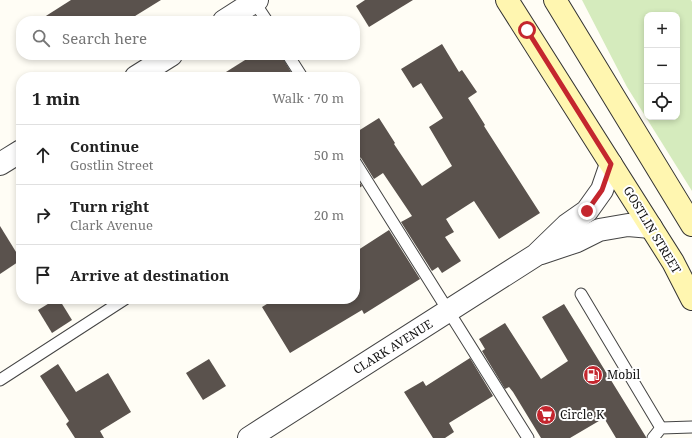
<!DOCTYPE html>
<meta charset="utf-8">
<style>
:root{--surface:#fff;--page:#f2f2f2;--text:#222;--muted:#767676;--line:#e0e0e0}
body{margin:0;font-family:"Noto Serif",serif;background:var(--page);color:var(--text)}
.controls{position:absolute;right:12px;top:12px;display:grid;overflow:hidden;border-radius:8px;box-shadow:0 2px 6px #0003}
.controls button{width:36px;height:36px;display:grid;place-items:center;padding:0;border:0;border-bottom:1px solid var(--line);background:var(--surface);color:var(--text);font:20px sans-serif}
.stop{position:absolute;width:12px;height:12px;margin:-9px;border:3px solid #c4262e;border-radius:50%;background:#fff}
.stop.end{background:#c4262e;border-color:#fff;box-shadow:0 1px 4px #0008}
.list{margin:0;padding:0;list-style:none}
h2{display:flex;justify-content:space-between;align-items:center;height:52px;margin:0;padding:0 16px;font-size:17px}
h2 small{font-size:13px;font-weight:400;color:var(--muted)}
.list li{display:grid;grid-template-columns:26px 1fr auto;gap:12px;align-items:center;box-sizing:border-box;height:60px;padding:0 16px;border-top:1px solid var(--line)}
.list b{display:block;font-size:15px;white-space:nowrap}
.list p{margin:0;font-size:13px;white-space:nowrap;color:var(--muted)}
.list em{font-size:13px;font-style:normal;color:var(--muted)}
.icon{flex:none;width:22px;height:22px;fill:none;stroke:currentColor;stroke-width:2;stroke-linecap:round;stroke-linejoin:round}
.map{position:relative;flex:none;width:692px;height:438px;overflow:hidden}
.search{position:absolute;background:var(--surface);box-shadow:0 2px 6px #0003;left:16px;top:16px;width:344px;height:44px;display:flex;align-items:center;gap:10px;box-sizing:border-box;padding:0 14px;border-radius:16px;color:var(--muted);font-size:15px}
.panel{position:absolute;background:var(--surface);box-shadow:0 2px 6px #0003;left:16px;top:72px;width:344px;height:232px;border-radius:16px}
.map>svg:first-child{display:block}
</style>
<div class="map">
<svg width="692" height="438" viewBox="0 0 692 438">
<rect width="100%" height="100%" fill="#fffdf5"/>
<path fill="#d5ebbd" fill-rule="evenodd" d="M582 0H691L692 2V191L627 87ZM647 15H677V117H647Z"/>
<g fill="#5a524d">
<polygon points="71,0 161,0 127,21 38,21"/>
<polygon points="365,0 413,0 369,27 356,6"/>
<polygon points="442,44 459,72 462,70 477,92 468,98 485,125 484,126 540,213 499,239 474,201 446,219 454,232 445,237 461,261 442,273 438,267 432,271 401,222 412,216 383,173 374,179 361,158 355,155 355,133 379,118 395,143 394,144 422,186 452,166 429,127 443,118 421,83 413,88 401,69"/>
<polygon points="253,55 281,55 294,77 218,77"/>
<polygon points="355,175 362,186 355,191"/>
<polygon points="0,226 21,260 0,274"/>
<polygon points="389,230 420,279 364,314 362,310 290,353 262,307 275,299 355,299 355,252"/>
<polygon points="56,299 59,299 72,320 52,333 38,310"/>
<polygon points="564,304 646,437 646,438 616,438 604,418 570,438 541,438 513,392 509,387 505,389 482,351 485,349 479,339 505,323 541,379 568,361 542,317"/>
<polygon points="470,358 493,396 449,423 454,432 445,438 433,438 404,392 423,381 426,386"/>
<polygon points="209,359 226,386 203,400 186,373"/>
<polygon points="58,364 76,392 108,373 131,412 100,431 104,438 75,438 66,424 69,421 40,376"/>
</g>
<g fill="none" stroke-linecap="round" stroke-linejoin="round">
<g stroke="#444" stroke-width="13">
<g id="lane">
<polyline points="253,0 267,21"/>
<polyline points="288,55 302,77"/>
<polyline points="355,162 528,438"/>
<polyline points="581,294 661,428"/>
<polyline points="0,380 125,299"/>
<polyline points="653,438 661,428 692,427"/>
</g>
</g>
<g stroke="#444" stroke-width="24">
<g id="street">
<polyline points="224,21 257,0"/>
<polyline points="136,77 171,55"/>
<polyline points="0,164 21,151"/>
<polyline points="541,253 577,241 599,230 628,225 651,227"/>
<polyline points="249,438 536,255 567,225 587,211 602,190 611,164"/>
</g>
</g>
<g stroke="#333" stroke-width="24">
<g id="secondary">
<polyline points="507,0 673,262 692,299"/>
<polyline points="555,0 692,225"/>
</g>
</g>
<use href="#lane" stroke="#fff" stroke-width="11"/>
<use href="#street" stroke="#fff" stroke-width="22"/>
<use href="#secondary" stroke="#fff6b0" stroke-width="22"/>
</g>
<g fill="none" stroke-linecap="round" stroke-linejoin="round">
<polyline stroke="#c4262e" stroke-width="5" points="527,30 611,164 602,190 587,211"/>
</g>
<defs>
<g id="fuel-disc" transform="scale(1)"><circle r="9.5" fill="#c4262e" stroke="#fff"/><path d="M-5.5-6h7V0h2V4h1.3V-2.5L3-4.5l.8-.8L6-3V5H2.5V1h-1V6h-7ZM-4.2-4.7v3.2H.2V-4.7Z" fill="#fff"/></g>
<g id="supermarket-disc" transform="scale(1)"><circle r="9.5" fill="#c4262e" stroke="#fff"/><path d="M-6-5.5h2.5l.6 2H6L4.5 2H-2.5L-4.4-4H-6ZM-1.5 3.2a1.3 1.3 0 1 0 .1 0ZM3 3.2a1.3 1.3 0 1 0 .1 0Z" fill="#fff"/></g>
</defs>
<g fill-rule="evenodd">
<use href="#fuel-disc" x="593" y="375"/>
<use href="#supermarket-disc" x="546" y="415"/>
</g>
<g text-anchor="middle" stroke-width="4" stroke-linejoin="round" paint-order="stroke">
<g font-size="12" fill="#111" stroke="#fff">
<text transform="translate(652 230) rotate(59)" y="4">GOSTLIN STREET</text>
<text transform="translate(393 347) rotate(-32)" y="4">CLARK AVENUE</text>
</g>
<g font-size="12" fill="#111" stroke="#fff" text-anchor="start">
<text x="607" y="379">Mobil</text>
<text x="560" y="419">Circle K</text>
</g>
</g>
</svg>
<div class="controls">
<button>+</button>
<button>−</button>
<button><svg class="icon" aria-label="locate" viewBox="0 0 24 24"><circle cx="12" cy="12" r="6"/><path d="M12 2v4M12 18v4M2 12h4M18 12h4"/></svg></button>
</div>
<div class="stop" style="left:527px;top:30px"></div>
<div class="stop end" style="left:587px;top:211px"></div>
<div class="search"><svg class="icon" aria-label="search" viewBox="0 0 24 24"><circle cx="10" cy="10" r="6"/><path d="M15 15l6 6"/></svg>Search here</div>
<section class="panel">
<h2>1 min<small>Walk · 70 m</small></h2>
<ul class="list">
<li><svg class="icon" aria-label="ahead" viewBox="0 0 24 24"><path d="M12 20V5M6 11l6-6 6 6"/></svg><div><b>Continue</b><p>Gostlin Street</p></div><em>50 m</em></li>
<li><svg class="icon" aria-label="right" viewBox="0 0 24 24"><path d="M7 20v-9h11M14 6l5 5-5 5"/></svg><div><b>Turn right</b><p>Clark Avenue</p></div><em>20 m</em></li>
<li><svg class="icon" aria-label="arrive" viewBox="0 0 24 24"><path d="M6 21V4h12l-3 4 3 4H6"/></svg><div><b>Arrive at destination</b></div></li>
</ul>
</section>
</div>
